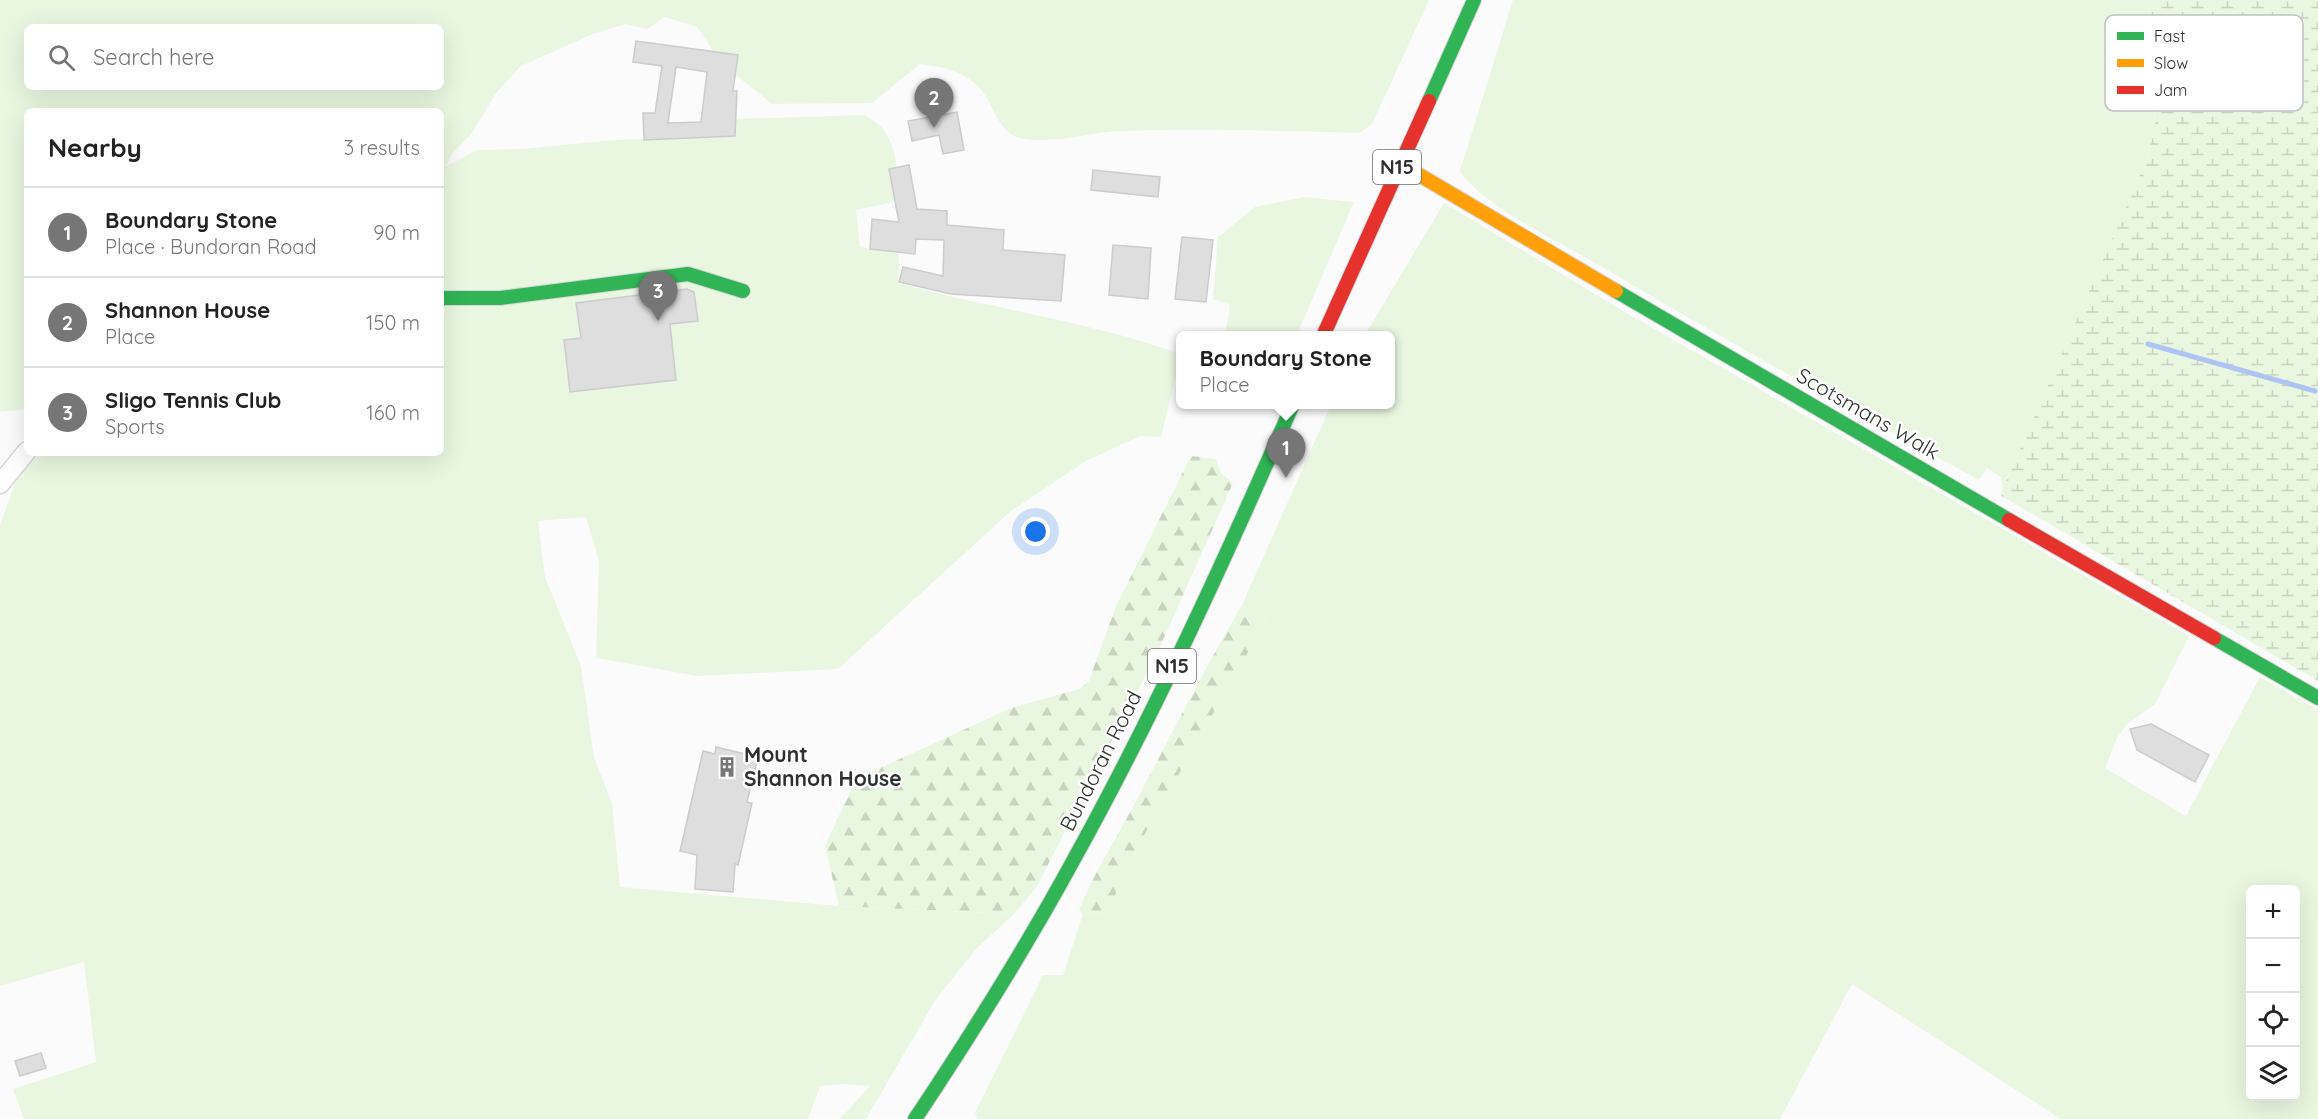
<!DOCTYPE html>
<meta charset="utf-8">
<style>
:root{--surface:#fff;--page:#f6f6f6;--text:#222;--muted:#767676;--line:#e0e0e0;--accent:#767677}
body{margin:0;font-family:Quicksand,sans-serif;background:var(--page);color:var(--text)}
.controls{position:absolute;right:18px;bottom:18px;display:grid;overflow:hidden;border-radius:9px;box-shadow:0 6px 24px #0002}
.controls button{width:54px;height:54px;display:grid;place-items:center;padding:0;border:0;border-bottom:2px solid var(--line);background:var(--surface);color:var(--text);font:30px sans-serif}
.you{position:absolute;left:1036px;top:532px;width:21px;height:21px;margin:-15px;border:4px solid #fff;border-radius:50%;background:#1a73e8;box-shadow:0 0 0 9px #1a73e833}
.badge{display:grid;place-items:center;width:39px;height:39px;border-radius:50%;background:var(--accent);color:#fff;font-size:20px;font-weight:700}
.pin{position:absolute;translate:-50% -50px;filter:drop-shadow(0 2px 3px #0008)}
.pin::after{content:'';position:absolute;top:32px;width:21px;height:18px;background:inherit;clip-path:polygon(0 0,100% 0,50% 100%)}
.popup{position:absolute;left:1176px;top:331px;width:219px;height:78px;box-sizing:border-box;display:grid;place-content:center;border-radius:9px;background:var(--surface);filter:drop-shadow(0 2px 4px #0005);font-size:20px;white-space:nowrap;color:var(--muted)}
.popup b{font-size:22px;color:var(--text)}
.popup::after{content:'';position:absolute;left:50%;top:100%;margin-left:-12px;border:12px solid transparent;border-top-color:var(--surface)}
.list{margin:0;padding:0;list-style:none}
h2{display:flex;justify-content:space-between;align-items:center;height:78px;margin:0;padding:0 24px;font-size:26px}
h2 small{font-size:20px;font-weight:400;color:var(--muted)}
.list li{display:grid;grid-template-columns:39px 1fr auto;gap:18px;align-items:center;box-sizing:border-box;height:90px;padding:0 24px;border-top:2px solid var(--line)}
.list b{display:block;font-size:22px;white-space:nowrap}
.list p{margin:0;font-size:20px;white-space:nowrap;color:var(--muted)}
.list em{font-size:20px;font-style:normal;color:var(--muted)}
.icon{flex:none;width:33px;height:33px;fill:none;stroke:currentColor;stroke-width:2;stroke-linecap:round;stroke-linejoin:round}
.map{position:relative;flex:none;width:2318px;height:1119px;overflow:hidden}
.search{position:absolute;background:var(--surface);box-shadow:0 6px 24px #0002;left:24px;top:24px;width:420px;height:66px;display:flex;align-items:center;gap:15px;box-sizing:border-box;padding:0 21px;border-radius:9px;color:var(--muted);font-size:22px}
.panel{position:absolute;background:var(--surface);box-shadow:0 6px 24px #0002;left:24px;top:108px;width:420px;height:348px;border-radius:9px}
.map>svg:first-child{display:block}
</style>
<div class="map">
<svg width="2318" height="1119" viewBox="0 0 2318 1119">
<defs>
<pattern id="forest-firs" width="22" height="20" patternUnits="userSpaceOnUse" patternTransform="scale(1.5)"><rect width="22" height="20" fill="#e9f7e0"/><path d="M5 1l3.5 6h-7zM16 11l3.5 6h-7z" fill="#c8d4c0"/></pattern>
<pattern id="wetland-marsh" width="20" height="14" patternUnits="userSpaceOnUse" patternTransform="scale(1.5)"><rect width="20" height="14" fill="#e9f7e0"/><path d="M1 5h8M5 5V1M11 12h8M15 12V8" fill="none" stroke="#c8d4c0"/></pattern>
</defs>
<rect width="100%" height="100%" fill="#fbfbfc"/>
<g fill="#e9f7e0" fill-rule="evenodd">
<path d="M0 0H1429L1372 124 1359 133C1280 131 1202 128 1123 131 1090 132 1056 144 1023 139 996 134 995 103 978 86 962 71 941 66 920 64L872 103 772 104 722 64 697 27 665 17 647 29 625 24 593 34 521 66 496 93 472 133 453 153 445 167 477 150 522 149 615 140 734 134V119L865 115C899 132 897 167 898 201L856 210 860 247 899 254 898 283C992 309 1089 321 1181 354L1161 437 1140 436 1086 461 1011 511 838 669 698 676 596 658 599 561 586 517 538 521 545 577 581 666 594 758 612 803 620 887 839 906 1014 914 977 948 936 999 866 1119H840L870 1086 845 1084 820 1086 808 1119H24L13 1089 96 1062 84 962 0 986V526L16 480 41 453H441V111H27V409L0 412ZM27 27H441V87H27Z"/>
<path d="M1513 0H2149L2155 128 2147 159 2000 495 2003 487 2001 477 1987 468 1979 480C1848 409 1718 336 1590 260 1554 239 1482 205 1460 171Z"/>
<polygon points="1303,197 1354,202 1297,335 1225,335 1230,305 1213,299 1218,237 1255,207"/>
<path d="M1444 203 1618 308 2189 636 2155 704 2127 724 2117 738 2105 768 2186 816 2260 677 2318 710V1119H2061L1852 984 1780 1119H978L975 1113 1043 975H1063L1083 914 1108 913 1125 869 1267 619 1242 605 1331 405 1391 404V336L1365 335ZM2250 890H2296V1096H2250Z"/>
</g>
<g fill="url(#forest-firs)">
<polygon points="1191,456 1216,459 1220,472 1233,483 1159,649 1036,888 1014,914 839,906 825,846 856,779 1011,708 1079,689 1089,681 1116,606"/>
<path d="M1242 605 1267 619 1125 869 1108 913 1083 914 1079 910C1092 877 1111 847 1128 816 1166 746 1201 674 1242 605Z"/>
</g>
<polygon fill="url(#wetland-marsh)" points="2149,0 2318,0 2318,681 2000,495 2147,159 2155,128"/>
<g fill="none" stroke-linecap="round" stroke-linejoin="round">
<polyline stroke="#aec4f2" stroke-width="5" points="2148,344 2315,391"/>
</g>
<g fill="#dededf" stroke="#cccccd" stroke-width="1.5" fill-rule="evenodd">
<path d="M636 41 738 55 733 91H737L735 136 644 140 643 113H655L662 66 633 62ZM676 67 707 72 701 122 668 123Z"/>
<polygon points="957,112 964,150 943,154 939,135 912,141 908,121"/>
<polygon points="909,165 917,209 947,211 947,225 1004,230 1003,250 1065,255 1061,301 951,294 899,282 903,267 943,276 944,240 916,239 915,254 870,249 872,219 899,222 889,169"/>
<polygon points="1093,170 1160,177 1158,197 1091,190"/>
<polygon points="1182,237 1213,240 1206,302 1175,299"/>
<polygon points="1113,245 1151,248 1148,299 1109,295"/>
<polygon points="687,289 694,292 698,321 670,324 676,380 570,392 564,340 581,338 576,303"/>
<polygon points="2151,724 2209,755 2195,782 2137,750 2130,729"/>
<polygon points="716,747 758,757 747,802 752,803 738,865 735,864 733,892 695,889 697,855 680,851 703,751 715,754"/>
<polygon points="41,1053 46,1068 20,1076 15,1061"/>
</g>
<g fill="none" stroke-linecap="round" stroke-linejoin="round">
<g stroke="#d7d7d8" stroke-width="21">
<polyline id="street" points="0,484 27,451"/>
</g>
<g stroke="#d7d7d8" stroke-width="16">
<g id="fast">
<polyline points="1429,101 1474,0"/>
<polyline points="1616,291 2009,520"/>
<polyline points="441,298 500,298 688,274 743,291"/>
<polyline points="2214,638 2318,698"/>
<path d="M915 1119C971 1035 1025 949 1073 861 1155 713 1225 559 1293 404"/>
</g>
</g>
<g stroke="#d7d7d8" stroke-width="16">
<polyline id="slow" points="1399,163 1616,291"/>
</g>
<g stroke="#d7d7d8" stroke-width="16">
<g id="jam">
<polyline points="1323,336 1429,101"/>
<polyline points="2009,520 2214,638"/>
</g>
</g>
<use href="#street" stroke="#fefeff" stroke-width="18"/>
<use href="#fast" stroke="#30b455" stroke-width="14"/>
<use href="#slow" stroke="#ff9f0a" stroke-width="14"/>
<use href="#jam" stroke="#e5322d" stroke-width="14"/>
</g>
<defs>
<g id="building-bare" transform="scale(1.62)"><path d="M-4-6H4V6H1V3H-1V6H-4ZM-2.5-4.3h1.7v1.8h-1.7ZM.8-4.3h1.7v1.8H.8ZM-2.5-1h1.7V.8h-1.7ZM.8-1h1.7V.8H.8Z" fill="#767677" stroke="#fff" stroke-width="2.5" paint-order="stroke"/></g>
</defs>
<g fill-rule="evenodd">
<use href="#building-bare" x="727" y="767"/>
</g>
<g text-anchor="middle" stroke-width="5" stroke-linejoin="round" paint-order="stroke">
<g fill="#fff" stroke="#6d6d6d" stroke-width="1.5">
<rect x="1373" y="150" width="48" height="34" rx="4.5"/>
<rect x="1148" y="649" width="48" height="34" rx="4.5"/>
</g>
<g font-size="20" font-weight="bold" fill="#2e2f2f">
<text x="1397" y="174">N15</text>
<text x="1172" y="673">N15</text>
</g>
<g font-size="21" fill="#2e2f2f" stroke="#fff">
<text transform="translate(1868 414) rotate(30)" y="7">Scotsmans Walk</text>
<text transform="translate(1101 761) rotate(-63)" y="7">Bundoran Road</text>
</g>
<g font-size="21" font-weight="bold" fill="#2e2f2f" stroke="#fff" text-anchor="start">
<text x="744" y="762">Mount<tspan x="744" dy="24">Shannon House</tspan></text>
</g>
</g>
<rect x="2105" y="15" width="198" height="96" rx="9" fill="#fff" stroke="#c0c1c1" stroke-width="1.5"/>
<rect x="2117" y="32" width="27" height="8" fill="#30b455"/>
<rect x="2117" y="59" width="27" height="8" fill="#ff9f0a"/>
<rect x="2117" y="86" width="27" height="8" fill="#e5322d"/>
<g font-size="16" fill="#2e2f2f">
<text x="2154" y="42">Fast</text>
<text x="2154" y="69">Slow</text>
<text x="2154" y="96">Jam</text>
</g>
</svg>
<div class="controls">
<button>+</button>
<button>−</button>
<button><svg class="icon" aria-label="locate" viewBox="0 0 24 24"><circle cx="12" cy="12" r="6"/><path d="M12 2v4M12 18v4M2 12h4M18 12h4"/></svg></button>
<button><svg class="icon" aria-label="layers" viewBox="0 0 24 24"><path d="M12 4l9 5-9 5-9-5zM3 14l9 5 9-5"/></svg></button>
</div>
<div class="you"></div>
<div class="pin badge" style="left:1286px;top:478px">1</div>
<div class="popup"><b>Boundary Stone</b>Place</div>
<div class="pin badge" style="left:934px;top:128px">2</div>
<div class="pin badge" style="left:658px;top:321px">3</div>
<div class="search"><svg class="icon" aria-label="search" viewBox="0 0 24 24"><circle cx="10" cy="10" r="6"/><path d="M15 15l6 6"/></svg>Search here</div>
<section class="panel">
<h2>Nearby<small>3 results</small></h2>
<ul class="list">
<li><span class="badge">1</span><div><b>Boundary Stone</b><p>Place · Bundoran Road</p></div><em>90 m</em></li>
<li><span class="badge">2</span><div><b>Shannon House</b><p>Place</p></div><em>150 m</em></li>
<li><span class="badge">3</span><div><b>Sligo Tennis Club</b><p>Sports</p></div><em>160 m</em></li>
</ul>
</section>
</div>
